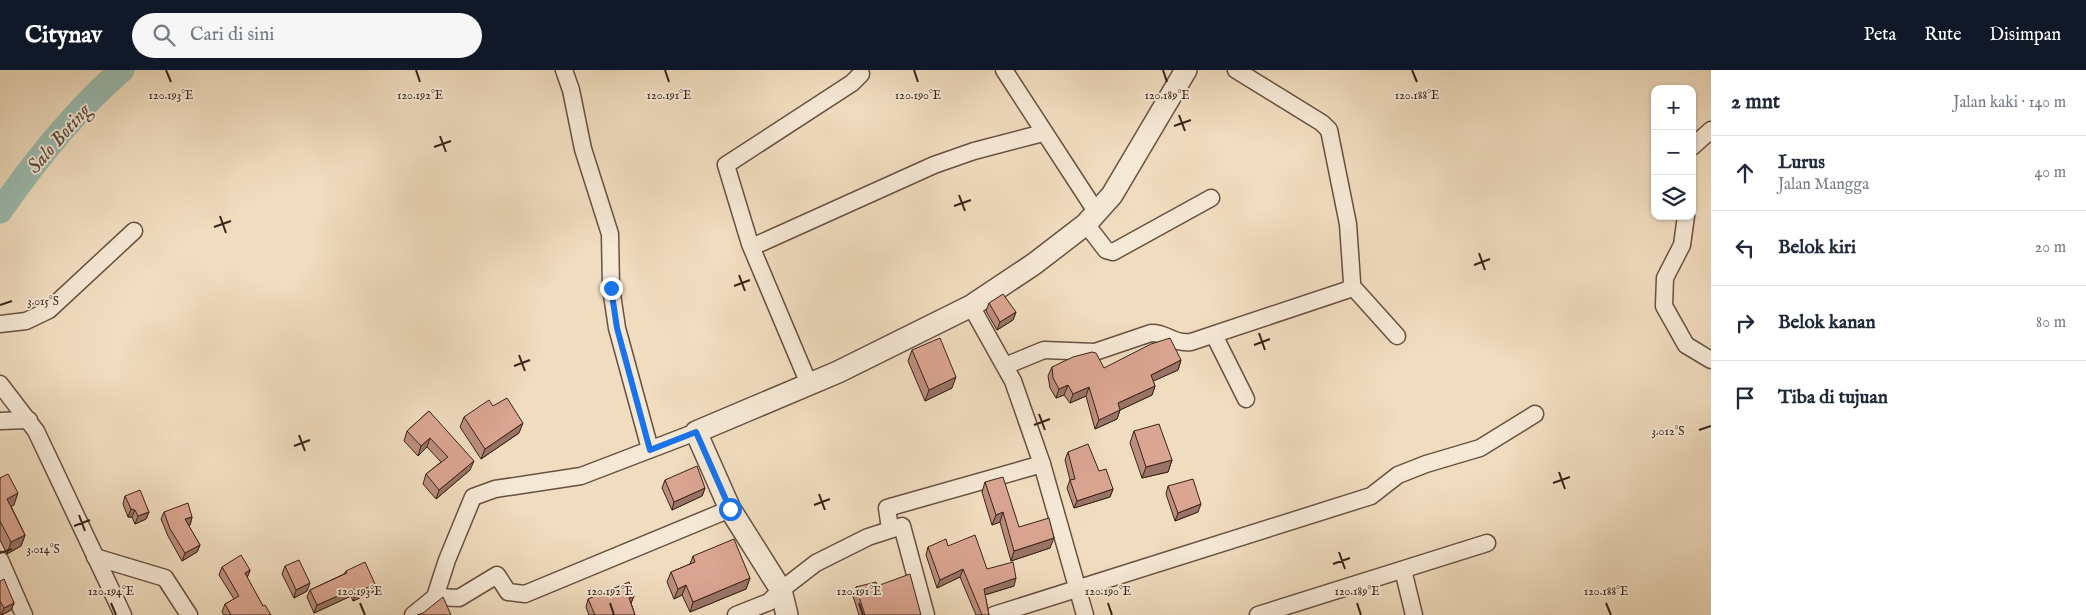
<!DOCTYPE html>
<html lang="id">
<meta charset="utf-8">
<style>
:root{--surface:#fff;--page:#f6f6f7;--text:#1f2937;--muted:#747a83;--line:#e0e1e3;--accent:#111827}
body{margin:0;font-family:"IM FELL English",serif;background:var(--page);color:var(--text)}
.controls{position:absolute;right:15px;top:15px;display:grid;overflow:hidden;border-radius:10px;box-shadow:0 1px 4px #0004}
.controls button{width:45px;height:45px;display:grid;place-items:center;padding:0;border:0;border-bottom:1px solid var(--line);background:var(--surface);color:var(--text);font:25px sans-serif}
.stop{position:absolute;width:15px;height:15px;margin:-11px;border:4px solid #1a73e8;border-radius:50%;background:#fff}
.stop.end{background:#1a73e8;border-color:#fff;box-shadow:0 1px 5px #0008}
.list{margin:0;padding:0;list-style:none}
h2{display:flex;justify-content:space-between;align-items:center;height:65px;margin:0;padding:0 20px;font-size:21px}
h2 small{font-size:16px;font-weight:400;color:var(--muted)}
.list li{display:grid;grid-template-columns:32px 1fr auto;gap:15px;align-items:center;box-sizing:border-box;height:75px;padding:0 20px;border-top:1px solid var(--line)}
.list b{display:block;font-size:19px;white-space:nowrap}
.list p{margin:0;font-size:16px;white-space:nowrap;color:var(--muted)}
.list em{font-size:16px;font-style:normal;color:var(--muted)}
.icon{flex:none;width:28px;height:28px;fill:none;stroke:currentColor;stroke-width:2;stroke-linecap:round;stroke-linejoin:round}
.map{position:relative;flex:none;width:1711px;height:545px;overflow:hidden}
header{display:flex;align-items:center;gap:30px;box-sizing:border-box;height:70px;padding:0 25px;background:var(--accent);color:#fff}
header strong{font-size:24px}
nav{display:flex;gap:28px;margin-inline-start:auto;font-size:18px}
.search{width:350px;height:45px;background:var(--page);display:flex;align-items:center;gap:12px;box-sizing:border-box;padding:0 18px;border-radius:28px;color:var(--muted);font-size:19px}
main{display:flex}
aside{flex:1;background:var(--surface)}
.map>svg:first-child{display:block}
</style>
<header>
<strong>Citynav</strong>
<div class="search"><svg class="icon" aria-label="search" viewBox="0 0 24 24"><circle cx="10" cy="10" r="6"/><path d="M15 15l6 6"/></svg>Cari di sini</div>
<nav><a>Peta</a><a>Rute</a><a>Disimpan</a></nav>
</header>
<main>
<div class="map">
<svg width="1711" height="545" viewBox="0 0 1711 545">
<rect width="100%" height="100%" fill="#f0dcbe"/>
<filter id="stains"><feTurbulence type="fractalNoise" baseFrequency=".004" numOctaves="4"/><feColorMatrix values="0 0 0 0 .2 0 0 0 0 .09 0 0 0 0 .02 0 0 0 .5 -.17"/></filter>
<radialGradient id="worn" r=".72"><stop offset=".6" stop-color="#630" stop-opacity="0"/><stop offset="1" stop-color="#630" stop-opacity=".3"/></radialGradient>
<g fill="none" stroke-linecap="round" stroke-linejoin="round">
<path stroke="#9abcb0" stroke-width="25" d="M0 141C35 91 75 40 122 0"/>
<g stroke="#685142" stroke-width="19">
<g id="minor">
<polyline points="564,0 571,20 583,79 610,164 611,218 617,258 650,379"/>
<polyline points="1004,0 1097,143"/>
<polyline points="1692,77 1711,60"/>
<polyline points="1686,146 1682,175 1665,208 1664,236 1686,275 1711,290"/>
<polyline points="1086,154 1106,180 1113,182 1211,128"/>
<polyline points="752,177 934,95 974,81 1043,63"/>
<polyline points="1352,216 1397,266"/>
<polyline points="971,236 1013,311 1042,394 1085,545"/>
<polyline points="0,254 26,251 49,240 134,161"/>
<polyline points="1214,265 1246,329"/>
<path d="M1005 296 1044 280 1095 282 1151 263C1166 262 1172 274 1191 272L1350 219 1352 212 1348 154 1329 60 1322 53 1236 0"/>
<polyline points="0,314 36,361 123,545"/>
<polyline points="809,314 750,174 726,95 852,13 861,4"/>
<polyline points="0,351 29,350"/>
<polyline points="890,459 887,438 1042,394"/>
<polyline points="95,487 165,508 189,545"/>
<polyline points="0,490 24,545"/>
<polyline points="1403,500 1414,545"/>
<polyline points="435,527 459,528 497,505 508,522 525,524 730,439"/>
<polyline points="413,545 435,527 447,490 473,427 495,419 581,406 696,362"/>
<polyline points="736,545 769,532 781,520 816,493 868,467 902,456 926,545"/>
<polyline points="994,545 1371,426 1398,405 1426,394 1480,378 1535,344"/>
<polyline points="1258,545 1487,473"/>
</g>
</g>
<g stroke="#685142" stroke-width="24">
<polyline id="tertiary" points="787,545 781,520 730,439 696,362 838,302 971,236 1034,194 1086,154 1112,125 1186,0"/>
</g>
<use href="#minor" stroke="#f5e8d5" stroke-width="16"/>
<use href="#tertiary" stroke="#f5e8d5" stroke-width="21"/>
</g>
<g fill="#bb8e7d" stroke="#3b2319">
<polygon points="989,233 1016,242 1013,250 997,260 986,241"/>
<polygon points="912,280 952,318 925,331 908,291"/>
<polygon points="1181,290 1178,300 1153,311 1155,316 1152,325 1120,340 1117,349 1095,359 1086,326 1070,333 1064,325 1056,328 1050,318 1048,306 1052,297 1104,298"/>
<polygon points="493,336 519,363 481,389 460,357 464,347"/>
<polygon points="429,341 470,400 436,429 423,414 426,404 441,392 427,377 418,386 404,371 407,361"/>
<polygon points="1134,361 1172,390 1168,402 1142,408 1130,373"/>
<polygon points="1068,382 1099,401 1113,419 1110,427 1074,438 1067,418 1070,410 1065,390"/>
<polygon points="0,408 14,435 11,436 25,465 21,476 7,484 0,470"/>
<polygon points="665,410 705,418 702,426 672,440 662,418"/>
<polygon points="985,412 1019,457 1050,478 1011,491 1000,452 992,455 982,422"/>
<polygon points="1168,416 1198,442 1175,451 1166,424"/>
<polygon points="125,426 149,442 146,449 135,454 132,447 128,447 123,434"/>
<polygon points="164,442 192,447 190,455 188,455 200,475 197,482 182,491 168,466 161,449"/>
<polygon points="948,476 987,499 1014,516 985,525 989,545 976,545 960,507 937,518 926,485 928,477"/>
<polygon points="693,486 750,508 746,519 690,542 682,525 674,529 667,512 671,502 690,494"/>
<polygon points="285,496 307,521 294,528 282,504"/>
<polygon points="222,497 250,500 247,508 263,536 271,545 224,545 222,542 225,534 234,529 219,505"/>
<polygon points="346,501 375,514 373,522 353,531 351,526 314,543 307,527 310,520 344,504"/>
<polygon points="0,511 14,533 11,540 2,545 0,544"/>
<polygon points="877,516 921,545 859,545 853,526 856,517"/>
<polygon points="634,526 631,533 635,545 589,545 586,537 588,529"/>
</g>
<g fill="#997466" stroke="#3b2319">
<polygon points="1016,242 1013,250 997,260 1000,252"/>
<polygon points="1181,290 1178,300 1147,314 1151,305"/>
<polygon points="956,307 952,318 925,331 929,320"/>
<polygon points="1068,315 1064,325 1056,328 1059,319"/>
<polygon points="1155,316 1152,325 1120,340 1117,349 1095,359 1099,350 1118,333"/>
<polygon points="1089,317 1086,326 1070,333 1073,324"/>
<polygon points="523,353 519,363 481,389 485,379"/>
<polygon points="430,368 427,377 418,386 421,376"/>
<polygon points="1172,390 1168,402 1142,408 1146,397"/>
<polygon points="474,391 470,400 436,429 439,420"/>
<polygon points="705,418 702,426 672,440 674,432"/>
<polygon points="1113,419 1110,427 1074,438 1077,431"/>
<polygon points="18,423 14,435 3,441 7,429"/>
<polygon points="1201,434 1198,442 1175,451 1178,443"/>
<polygon points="131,439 135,440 132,447 128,447"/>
<polygon points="149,442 146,449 135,454 138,446"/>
<polygon points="1003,442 1000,452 992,455 996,445"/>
<polygon points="192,447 190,455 182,457 185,449"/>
<polygon points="25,465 21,476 7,484 11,472"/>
<polygon points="1054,468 1050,478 1011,491 1014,481"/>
<polygon points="200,475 197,482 182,491 185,483"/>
<polygon points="963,499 960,507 937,518 940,510"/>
<polygon points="250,500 247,508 245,503"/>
<polygon points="750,508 746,519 690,542 693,532"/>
<polygon points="1016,508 1014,516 981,526 984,519"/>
<polygon points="310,513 307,521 294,528 296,520"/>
<polygon points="375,514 373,522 353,531 356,523"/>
<polygon points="686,515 682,525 674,529 678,519"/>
<polygon points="354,519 351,526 314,543 317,535"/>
<polygon points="634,526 631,533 626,535 629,528"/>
<polygon points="14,533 11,540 1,545 4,538"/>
</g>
<g fill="#daa591" stroke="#3b2319">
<polygon points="1003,224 1016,242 1000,252 989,233"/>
<polygon points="940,268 956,307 929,320 912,280"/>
<polygon points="1170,268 1181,290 1151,305 1155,316 1118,333 1120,340 1099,350 1089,317 1073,324 1068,315 1059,319 1053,308 1052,297 1073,287 1092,282 1096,283 1104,298 1151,274"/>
<polygon points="507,328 523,353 485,379 464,347 489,330 493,336"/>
<polygon points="429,341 474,391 439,420 426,404 448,387 430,368 421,376 407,361"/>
<polygon points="1159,354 1172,390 1146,397 1134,361"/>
<polygon points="1088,374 1099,401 1106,399 1113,419 1077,431 1070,410 1075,409 1068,382"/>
<polygon points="697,396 705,418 674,432 665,410"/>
<polygon points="8,404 18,423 7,429 25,465 11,472 0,451 0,408"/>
<polygon points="1003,407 1019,457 1049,448 1054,468 1014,481 1003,442 996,445 985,412"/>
<polygon points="1193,409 1201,434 1178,443 1168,416"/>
<polygon points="140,420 149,442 138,446 135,440 131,439 125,426"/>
<polygon points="188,433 192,447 185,449 200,475 185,483 170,459 164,442"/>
<polygon points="975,465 987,499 1013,492 1016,508 984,519 989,545 982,545 963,499 940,510 928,477 946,469 948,476"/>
<polygon points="734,469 750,508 693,532 686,515 678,519 671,502 695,492 693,486"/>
<polygon points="241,485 250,500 245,503 263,536 265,535 271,545 231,545 225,534 239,526 222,497"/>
<polygon points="299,490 310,513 296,520 285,496"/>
<polygon points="365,492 375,514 356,523 354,519 317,535 310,520 347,503 346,501"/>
<polygon points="910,504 921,545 865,545 856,517 876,512 877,516"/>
<polygon points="4,509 14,533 4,538 0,531 0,511"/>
<polygon points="629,512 634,526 629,528 635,545 595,545 588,529"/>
<polygon points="443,527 451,545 417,545 423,543"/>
</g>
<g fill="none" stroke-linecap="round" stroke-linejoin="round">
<polyline stroke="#1a73e8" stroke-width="6" points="611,218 617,258 650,380 696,362 730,439"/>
</g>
<path fill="none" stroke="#3b2319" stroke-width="2" d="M166 0 171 12M416 0 420 12M665 0 669 12M914 0 918 12M1163 0 1167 12M1412 0 1417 12M1179 45 1185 61M1174 56 1191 50M440 66 446 82M434 77 451 71M959 125 965 141M954 136 971 130M220 146 226 163M214 157 231 151M1479 183 1485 200M1474 195 1490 189M739 205 745 221M734 216 750 210M0 235 12 231M1259 263 1265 280M1254 275 1270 269M519 285 525 301M514 296 530 290M1039 344 1045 360M1034 355 1050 349M1699 360 1711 356M299 365 305 381M294 376 310 370M1559 402 1565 419M1553 413 1570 407M819 424 825 440M814 435 830 429M79 445 85 461M74 456 90 450M1339 482 1345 499M0 483 12 479M1333 494 1350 488M111 533 116 545M360 533 365 545M610 533 614 545M859 533 863 545M1108 533 1112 545M1357 533 1361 545M1606 533 1611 545"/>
<g text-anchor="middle" stroke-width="4" stroke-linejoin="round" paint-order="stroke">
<g font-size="20" font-style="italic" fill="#53493f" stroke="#f5e8d5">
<text transform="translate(58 68) rotate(-49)" y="7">Salo Boting</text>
</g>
</g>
<g font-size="12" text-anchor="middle" fill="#3b2319" stroke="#f5e8d5" stroke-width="4" stroke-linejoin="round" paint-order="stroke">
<text x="171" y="29">120.193°E</text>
<text x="420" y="29">120.192°E</text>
<text x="669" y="29">120.191°E</text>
<text x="918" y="29">120.190°E</text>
<text x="1167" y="29">120.189°E</text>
<text x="1417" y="29">120.188°E</text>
<text x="43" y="235">3.015°S</text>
<text x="1668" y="365">3.012°S</text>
<text x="43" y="483">3.014°S</text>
<text x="111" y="525">120.194°E</text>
<text x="360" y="525">120.193°E</text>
<text x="610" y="525">120.192°E</text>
<text x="859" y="525">120.191°E</text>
<text x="1108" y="525">120.190°E</text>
<text x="1357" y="525">120.189°E</text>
<text x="1606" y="525">120.188°E</text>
</g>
<rect width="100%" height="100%" filter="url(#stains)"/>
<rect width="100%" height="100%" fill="url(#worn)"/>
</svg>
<div class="controls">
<button>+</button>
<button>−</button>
<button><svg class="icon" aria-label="layers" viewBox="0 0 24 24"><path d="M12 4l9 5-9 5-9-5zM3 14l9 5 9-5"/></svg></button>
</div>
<div class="stop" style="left:730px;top:439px"></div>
<div class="stop end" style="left:611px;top:218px"></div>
</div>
<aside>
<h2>2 mnt<small>Jalan kaki · 140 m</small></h2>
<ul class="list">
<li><svg class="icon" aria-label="ahead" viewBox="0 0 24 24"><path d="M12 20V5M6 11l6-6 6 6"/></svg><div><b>Lurus</b><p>Jalan Mangga</p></div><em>40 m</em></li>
<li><svg class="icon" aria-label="left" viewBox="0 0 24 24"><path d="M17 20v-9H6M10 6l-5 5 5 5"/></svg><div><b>Belok kiri</b></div><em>20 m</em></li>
<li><svg class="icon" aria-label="right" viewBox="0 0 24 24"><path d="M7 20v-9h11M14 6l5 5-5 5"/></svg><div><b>Belok kanan</b></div><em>80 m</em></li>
<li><svg class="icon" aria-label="arrive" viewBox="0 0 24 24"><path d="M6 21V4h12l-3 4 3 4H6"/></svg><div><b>Tiba di tujuan</b></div></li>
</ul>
</aside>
</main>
